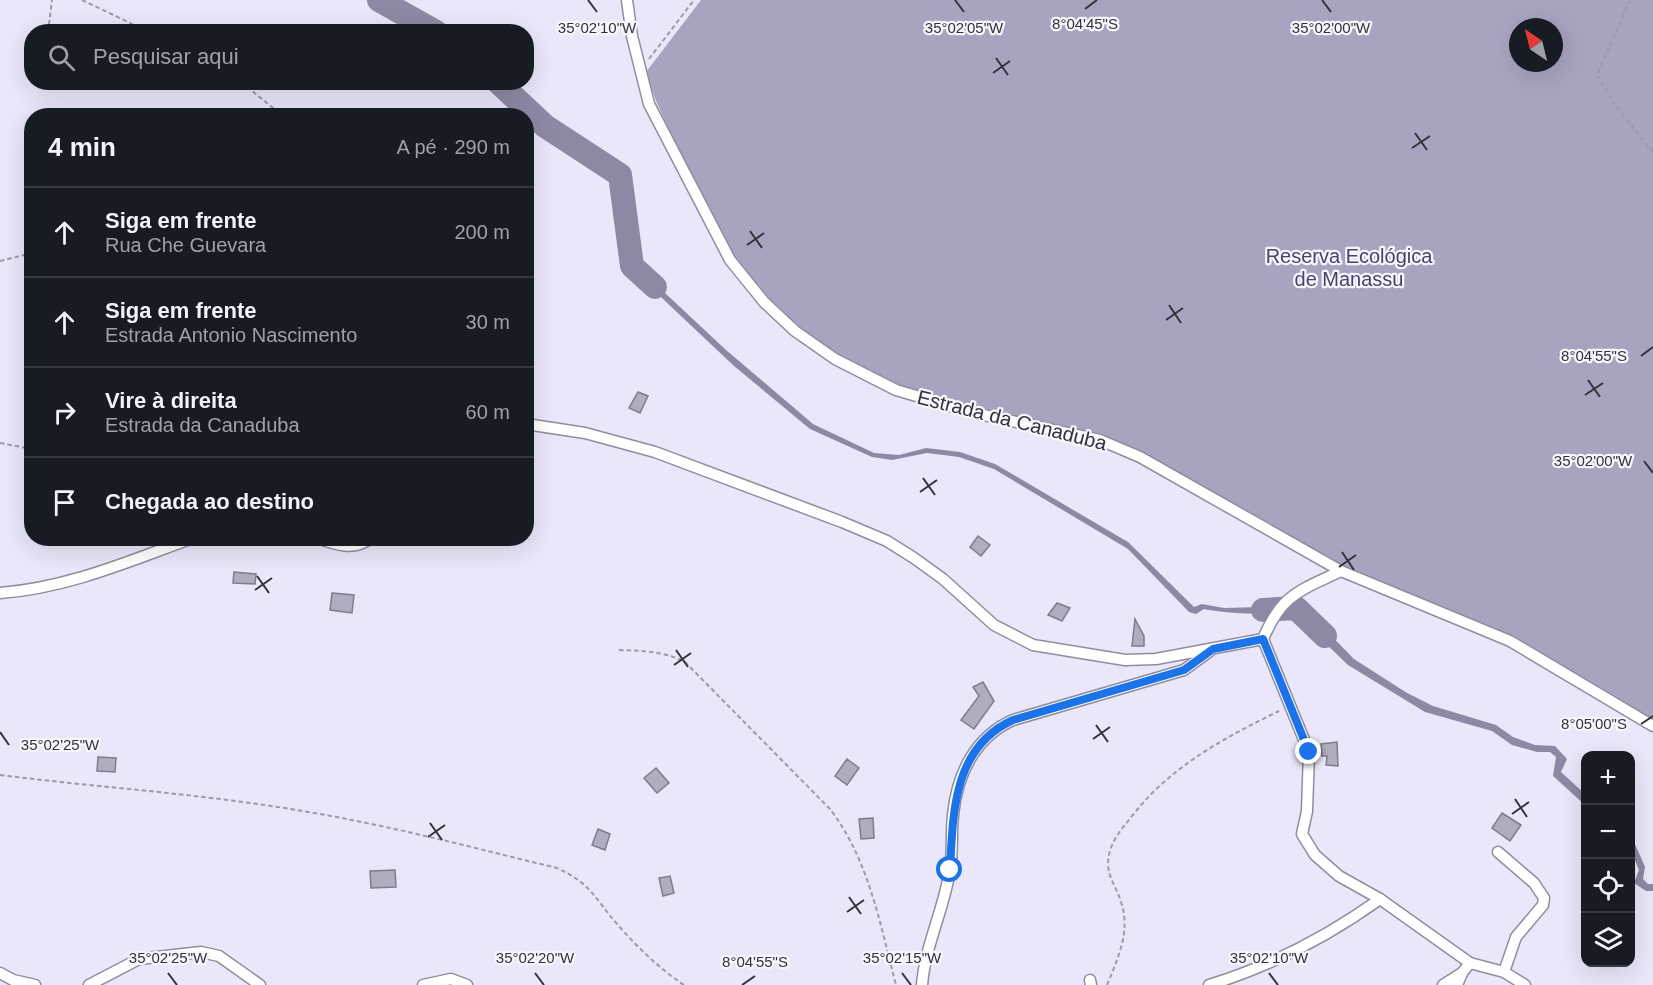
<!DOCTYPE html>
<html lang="pt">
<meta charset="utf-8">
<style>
:root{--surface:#171b24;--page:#20242c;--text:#f1f3f6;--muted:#9ea1a6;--line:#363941}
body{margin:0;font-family:Helvetica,sans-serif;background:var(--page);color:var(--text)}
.controls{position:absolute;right:18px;bottom:18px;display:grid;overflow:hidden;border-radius:12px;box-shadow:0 6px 24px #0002}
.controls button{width:54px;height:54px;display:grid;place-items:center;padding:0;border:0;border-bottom:2px solid var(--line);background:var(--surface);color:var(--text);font:30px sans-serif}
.compass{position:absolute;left:1509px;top:18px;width:54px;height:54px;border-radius:50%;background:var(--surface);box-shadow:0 6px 24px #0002;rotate:325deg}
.stop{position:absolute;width:18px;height:18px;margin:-14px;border:4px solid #1a73e8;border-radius:50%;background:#fff}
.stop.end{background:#1a73e8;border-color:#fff;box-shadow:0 2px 6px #0008}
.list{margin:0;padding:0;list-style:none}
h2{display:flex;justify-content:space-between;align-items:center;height:78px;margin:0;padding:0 24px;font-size:26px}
h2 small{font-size:20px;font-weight:400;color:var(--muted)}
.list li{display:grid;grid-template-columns:39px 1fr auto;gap:18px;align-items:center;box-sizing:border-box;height:90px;padding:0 24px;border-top:2px solid var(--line)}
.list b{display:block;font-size:22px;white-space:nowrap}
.list p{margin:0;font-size:20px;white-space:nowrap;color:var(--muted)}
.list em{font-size:20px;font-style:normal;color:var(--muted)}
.icon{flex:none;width:33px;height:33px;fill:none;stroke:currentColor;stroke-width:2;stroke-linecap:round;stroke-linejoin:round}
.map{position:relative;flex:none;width:1653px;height:985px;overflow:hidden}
.search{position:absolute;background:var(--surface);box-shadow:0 6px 24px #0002;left:24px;top:24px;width:510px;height:66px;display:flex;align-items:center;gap:15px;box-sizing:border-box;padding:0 21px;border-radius:24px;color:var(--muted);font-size:22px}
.panel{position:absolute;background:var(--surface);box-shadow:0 6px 24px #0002;left:24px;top:108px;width:510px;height:438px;border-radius:24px}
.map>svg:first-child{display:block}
</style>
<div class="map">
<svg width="1653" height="985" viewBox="0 0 1653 985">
<rect width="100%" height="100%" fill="#e9e7f9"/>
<path fill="#a8a4c0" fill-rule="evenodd" d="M701 0H1653V722L1623 705 1573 672 1484 625 1340 568 1146 456 895 386 849 362 796 328 765 297 733 258 688 171 656 101 646 72ZM1518 27H1554V63H1518Z"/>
<g fill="#8d89a4">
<path d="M634 264 726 350 813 424 874 453 899 455 926 448 960 452 995 464 1128 542 1194 607 1202 604 1224 608 1302 606C1280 617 1229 614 1204 609L1196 614 1189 612 1128 549 994 469 959 457 927 453 892 460 872 457 810 429 734 366 628 266Z"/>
<polygon points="1307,611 1354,659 1407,693 1433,706 1496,725 1513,737 1535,745 1555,746 1567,759 1561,772 1585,794 1585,805 1553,776 1556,757 1550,752 1537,752 1512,745 1492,731 1425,712 1348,665 1299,618"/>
<polygon points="1631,835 1645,867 1643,879 1648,884 1653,884 1653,891 1646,891 1634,883 1639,870 1631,851"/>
</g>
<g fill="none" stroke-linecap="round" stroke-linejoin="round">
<g stroke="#8d89a4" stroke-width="24">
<polyline points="379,0 436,32"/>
<polyline points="498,82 545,126 620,175 632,266 655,287"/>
<polyline points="1263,610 1296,608 1325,636"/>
</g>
</g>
<g fill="#b0adbe" stroke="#7f7c8d" stroke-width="1.5">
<polygon points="638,392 648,396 640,413 629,408"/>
<polygon points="978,536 990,545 981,556 970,547"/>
<polygon points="234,572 256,574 255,584 233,583"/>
<polygon points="332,593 354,595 352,613 330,610"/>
<polygon points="1057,603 1070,608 1062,621 1048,615"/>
<polygon points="1135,619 1144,636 1144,646 1132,646"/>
<polygon points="983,682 994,701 974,729 961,720 979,696 973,687"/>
<polygon points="1337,742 1338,766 1326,765 1327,756 1322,756 1321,744"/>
<polygon points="98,757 116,758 115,772 97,771"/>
<polygon points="847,759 859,768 847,785 835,776"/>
<polygon points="656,768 669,783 657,793 644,778"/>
<polygon points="1502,813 1521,825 1510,841 1492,828"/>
<polygon points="873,818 874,838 861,839 859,819"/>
<polygon points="598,829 610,834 605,850 592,845"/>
<polygon points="395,870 396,887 371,888 370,871"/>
<polygon points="670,876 674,893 663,896 659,878"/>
</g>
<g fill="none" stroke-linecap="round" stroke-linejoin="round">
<g stroke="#908d9e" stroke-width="13">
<g id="street">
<polyline points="627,0 632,36 649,104 730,260 764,302 795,331 835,359 896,390 974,413 1100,440 1140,457 1341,571 1510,641 1653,726"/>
<polyline points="526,424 585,433 655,452 842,522 887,541 914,558 943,579 994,625 1033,645 1125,660 1156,659 1263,639"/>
<path d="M317 538C336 545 354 551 371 538"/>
<path d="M1341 571C1299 591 1282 594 1263 639L1309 752 1307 811 1302 834 1315 855 1339 876 1380 899 1470 963 1504 972 1525 985"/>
<path d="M0 593C68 588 129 561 193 538"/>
<polyline points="1498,852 1534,883 1544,898 1543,905 1516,937 1504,972"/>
<polyline points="0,973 13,980 35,985"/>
<polyline points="1090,980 1091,985"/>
<polyline points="89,985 139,959 201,952 219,956 260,985"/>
<polyline points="423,985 451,979 467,985"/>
<path d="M922 985C925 946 944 909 950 870 953 852 951 833 953 815 957 774 975 737 1013 720L1184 670 1210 651"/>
<path d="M1209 985C1271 966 1327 937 1380 899"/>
<polyline points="1443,985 1462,973"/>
<polyline points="1457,985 1462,973 1470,963"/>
</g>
</g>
<g stroke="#9c9ba8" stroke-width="2" stroke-dasharray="4.5 3" stroke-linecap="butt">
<polyline points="82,0 149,32"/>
<polyline points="1630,0 1597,75 1614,104 1653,152"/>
<polyline points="48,32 52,0"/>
<polyline points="649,59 694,0"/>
<polyline points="241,82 283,116"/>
<polyline points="41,87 41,82"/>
<polyline points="0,261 32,253"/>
<polyline points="0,443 32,449"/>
<path d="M619 650C643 651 664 651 685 662L830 809C869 860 880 924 896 985"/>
<path d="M0 775C103 788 206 794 308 812 392 826 474 848 557 868 592 884 594 898 618 925 637 947 659 968 684 985"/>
<path d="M1107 985C1118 958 1131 931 1121 902 1117 888 1108 878 1108 863 1109 843 1120 831 1132 816 1171 766 1224 738 1279 711"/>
</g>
<use href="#street" stroke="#fff" stroke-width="10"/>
</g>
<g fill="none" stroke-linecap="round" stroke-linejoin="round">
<path stroke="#1a73e8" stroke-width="8" d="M950 870C953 813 953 747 1013 720L1184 670 1213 649 1263 639 1309 752"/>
</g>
<path fill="none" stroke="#333239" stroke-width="2" d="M588 0 597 12M955 0 964 12M1322 0 1331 12M1085 9 1097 0M996 58 1008 75M993 73 1010 61M1415 133 1427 150M1412 148 1430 136M750 231 762 248M747 245 764 233M1169 305 1181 323M1166 320 1183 308M1641 356 1653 347M1588 380 1600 397M1585 395 1603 383M1644 461 1653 473M923 478 935 495M920 492 937 480M1342 552 1354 570M1339 567 1356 555M257 576 269 593M255 590 272 578M676 650 688 667M674 665 691 653M1641 724 1653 716M1096 725 1108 742M0 732 9 745M1093 739 1110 727M1515 799 1527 817M1512 814 1529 802M430 823 442 840M428 837 445 825M849 897 861 914M847 912 864 900M168 973 177 985M535 973 544 985M902 973 911 985M1269 973 1278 985M742 985 755 976"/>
<g text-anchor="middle" stroke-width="4.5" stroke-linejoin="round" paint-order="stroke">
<g font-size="20" fill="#4b426c" stroke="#f7f5fd">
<text x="1349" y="263">Reserva Ecológica<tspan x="1349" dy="23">de Manassu</tspan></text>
</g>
<g font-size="20" fill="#333239" stroke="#f7f5fd">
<text transform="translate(1012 420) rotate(14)" y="7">Estrada da Canaduba</text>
</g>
</g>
<g font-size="15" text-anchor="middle" fill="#333239" stroke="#f7f5fd" stroke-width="4.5" stroke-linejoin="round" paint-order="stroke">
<text x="1085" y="29">8°04'45"S</text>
<text x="964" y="33">35°02'05"W</text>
<text x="1331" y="33">35°02'00"W</text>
<text x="597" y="33">35°02'10"W</text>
<text x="1594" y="361">8°04'55"S</text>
<text x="1593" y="466">35°02'00"W</text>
<text x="1594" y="729">8°05'00"S</text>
<text x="60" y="750">35°02'25"W</text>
<text x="168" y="963">35°02'25"W</text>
<text x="535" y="963">35°02'20"W</text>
<text x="902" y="963">35°02'15"W</text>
<text x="1269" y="963">35°02'10"W</text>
<text x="755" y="967">8°04'55"S</text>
</g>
</svg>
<div class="controls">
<button>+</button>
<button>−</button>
<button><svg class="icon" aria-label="locate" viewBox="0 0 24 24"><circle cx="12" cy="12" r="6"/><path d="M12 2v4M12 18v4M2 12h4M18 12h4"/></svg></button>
<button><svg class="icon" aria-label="layers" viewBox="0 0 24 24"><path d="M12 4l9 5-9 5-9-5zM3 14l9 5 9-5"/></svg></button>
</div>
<svg class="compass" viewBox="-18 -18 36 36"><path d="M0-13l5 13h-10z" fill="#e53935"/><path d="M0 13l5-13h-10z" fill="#9ea1a6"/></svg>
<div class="stop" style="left:950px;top:870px"></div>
<div class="stop end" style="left:1309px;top:752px"></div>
<div class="search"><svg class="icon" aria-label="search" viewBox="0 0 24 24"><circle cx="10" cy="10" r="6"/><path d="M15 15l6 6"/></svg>Pesquisar aqui</div>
<section class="panel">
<h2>4 min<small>A pé · 290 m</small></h2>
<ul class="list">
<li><svg class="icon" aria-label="ahead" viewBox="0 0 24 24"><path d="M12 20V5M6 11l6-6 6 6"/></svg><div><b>Siga em frente</b><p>Rua Che Guevara</p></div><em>200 m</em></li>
<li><svg class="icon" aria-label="ahead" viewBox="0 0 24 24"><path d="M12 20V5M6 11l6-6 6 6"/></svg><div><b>Siga em frente</b><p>Estrada Antonio Nascimento</p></div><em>30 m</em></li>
<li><svg class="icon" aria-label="right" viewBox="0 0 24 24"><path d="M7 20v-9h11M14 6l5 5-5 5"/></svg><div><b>Vire à direita</b><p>Estrada da Canaduba</p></div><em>60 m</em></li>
<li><svg class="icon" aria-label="arrive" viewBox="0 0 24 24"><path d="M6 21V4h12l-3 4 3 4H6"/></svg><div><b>Chegada ao destino</b></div></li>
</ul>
</section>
</div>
